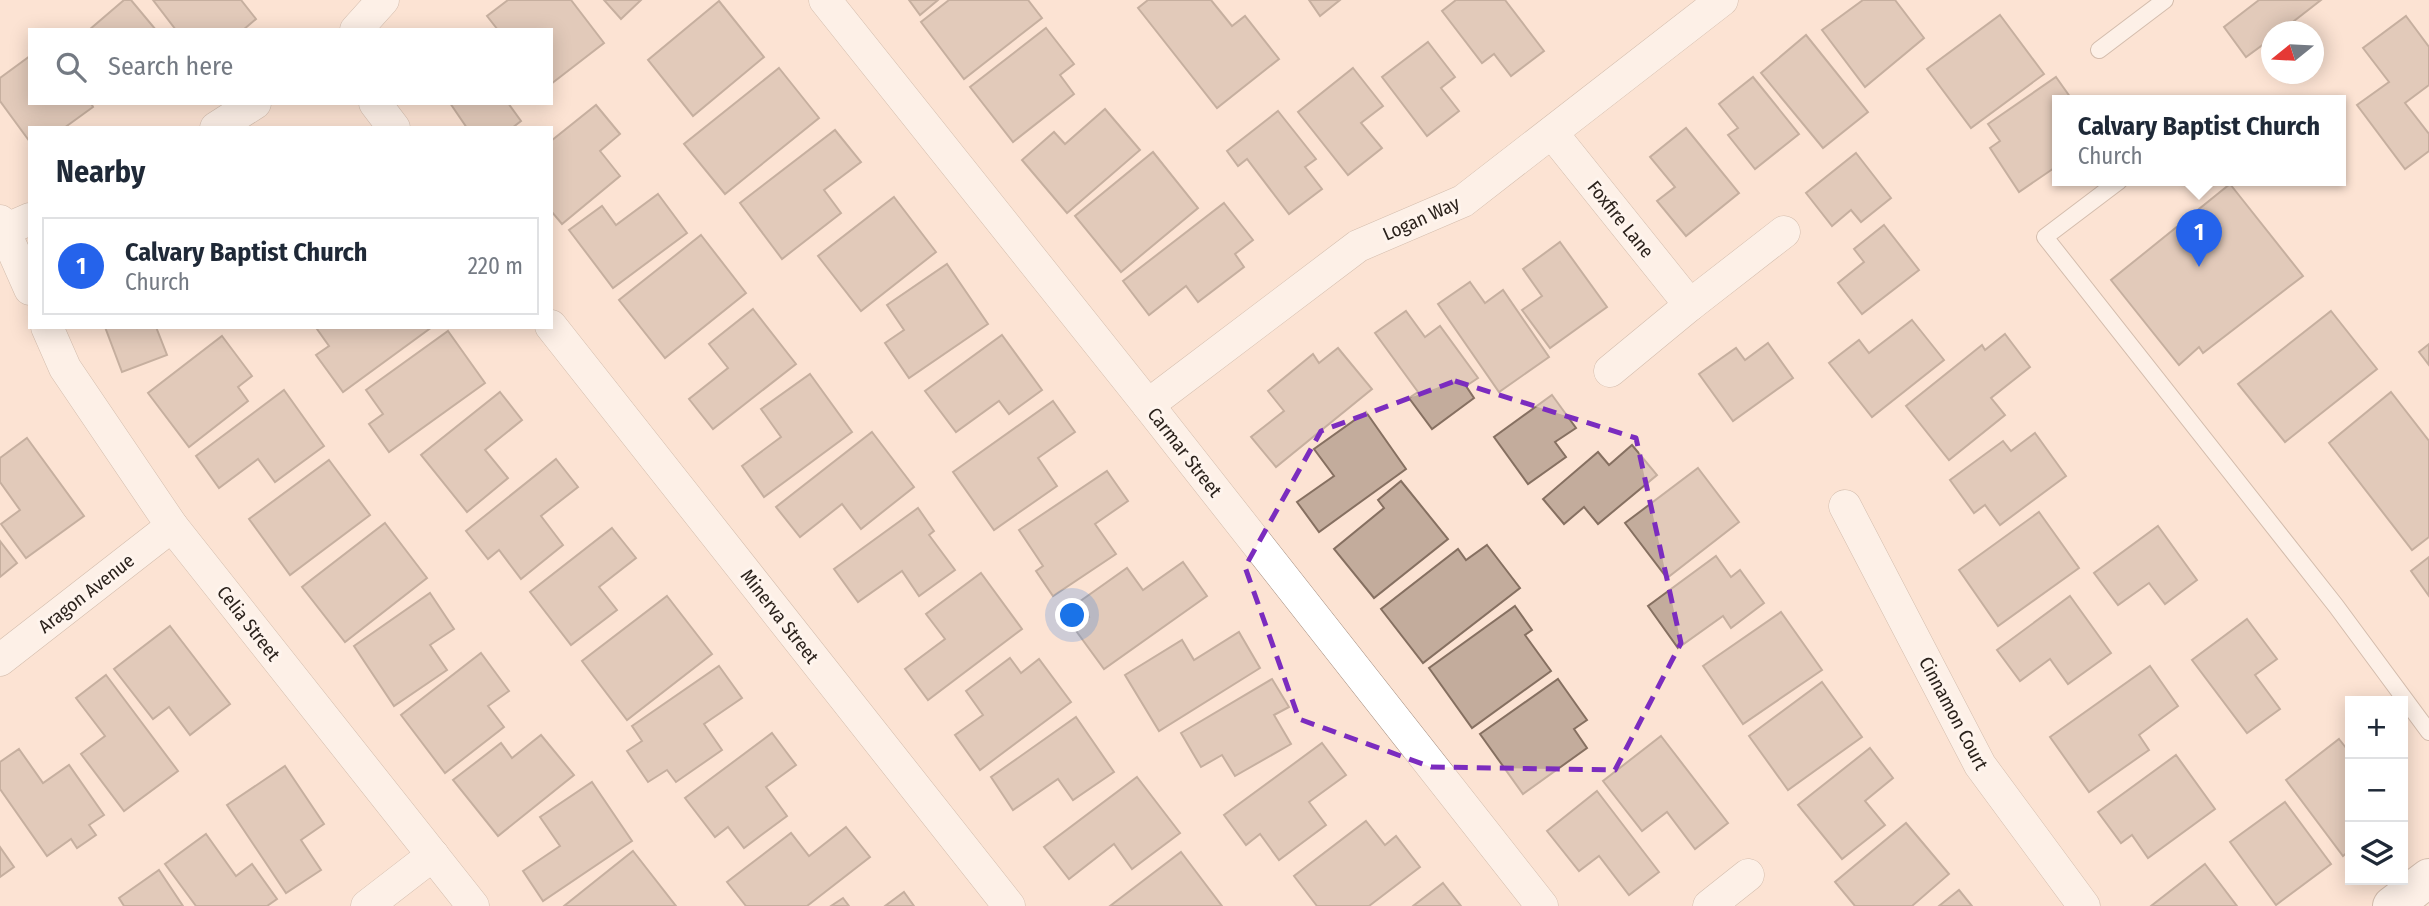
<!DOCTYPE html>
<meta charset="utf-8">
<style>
:root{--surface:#fff;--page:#f2f2f3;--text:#1f2937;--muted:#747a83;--line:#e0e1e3;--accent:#2563eb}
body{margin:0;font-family:"Fira Sans Condensed",sans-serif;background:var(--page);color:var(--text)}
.controls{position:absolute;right:21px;bottom:21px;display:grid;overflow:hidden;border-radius:0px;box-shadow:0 4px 18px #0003}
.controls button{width:63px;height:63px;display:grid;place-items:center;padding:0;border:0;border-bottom:2px solid var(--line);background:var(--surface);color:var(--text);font:35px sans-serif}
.compass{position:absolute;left:2261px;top:21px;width:63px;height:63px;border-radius:50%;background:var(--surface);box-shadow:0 4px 18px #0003;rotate:252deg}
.you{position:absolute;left:1073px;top:616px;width:24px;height:24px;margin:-18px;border:5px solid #fff;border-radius:50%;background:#1a73e8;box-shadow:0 0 0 10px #1a73e833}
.badge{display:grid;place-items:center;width:46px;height:46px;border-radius:50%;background:var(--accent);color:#fff;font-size:23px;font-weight:700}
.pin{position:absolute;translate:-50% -58px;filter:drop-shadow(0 2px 4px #0008)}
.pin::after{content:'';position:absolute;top:37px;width:24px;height:21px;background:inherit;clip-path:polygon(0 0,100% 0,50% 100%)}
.popup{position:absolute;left:2052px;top:95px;width:294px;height:91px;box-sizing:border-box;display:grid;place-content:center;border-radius:0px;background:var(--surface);filter:drop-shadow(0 2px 5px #0005);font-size:23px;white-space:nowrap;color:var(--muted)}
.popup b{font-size:26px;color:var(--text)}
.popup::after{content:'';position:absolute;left:50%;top:100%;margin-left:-14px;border:14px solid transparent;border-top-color:var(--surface)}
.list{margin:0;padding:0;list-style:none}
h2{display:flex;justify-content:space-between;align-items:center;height:91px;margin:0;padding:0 28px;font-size:30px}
h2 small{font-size:23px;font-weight:400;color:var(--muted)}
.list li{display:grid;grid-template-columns:46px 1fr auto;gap:21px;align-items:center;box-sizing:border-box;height:98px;margin:0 14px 14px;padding:0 14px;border:2px solid var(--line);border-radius:0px}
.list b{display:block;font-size:26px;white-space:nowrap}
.list p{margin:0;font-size:23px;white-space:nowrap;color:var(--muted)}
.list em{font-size:23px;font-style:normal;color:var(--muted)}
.icon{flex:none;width:38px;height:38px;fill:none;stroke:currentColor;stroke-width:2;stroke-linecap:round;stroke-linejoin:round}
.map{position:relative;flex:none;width:2429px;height:906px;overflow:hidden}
.search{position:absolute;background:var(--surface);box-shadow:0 4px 18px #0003;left:28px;top:28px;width:525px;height:77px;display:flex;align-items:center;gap:18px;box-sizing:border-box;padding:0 24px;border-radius:0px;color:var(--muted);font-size:26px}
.panel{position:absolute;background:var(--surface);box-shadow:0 4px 18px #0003;left:28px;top:126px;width:525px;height:203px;border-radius:0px}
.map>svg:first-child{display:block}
</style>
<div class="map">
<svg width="2429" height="906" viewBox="0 0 2429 906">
<rect width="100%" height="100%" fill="#fce3d3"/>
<g fill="#c3ac9c" stroke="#867061" stroke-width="2">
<polygon points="124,0 131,0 156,30 89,30"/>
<polygon points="153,0 241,0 256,19 243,30 176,30"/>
<polygon points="508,0 571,0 604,43 551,84 551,30 498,30 487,16"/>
<polygon points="604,0 641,0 621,19"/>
<polygon points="909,0 938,0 920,15"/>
<polygon points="949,0 1028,0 1042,18 964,79 921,22"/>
<polygon points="1148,0 1211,0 1232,26 1245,16 1279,59 1217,108 1138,8"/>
<polygon points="1309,0 1340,0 1320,16"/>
<polygon points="1456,0 1505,0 1544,51 1511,76 1494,54 1482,63 1442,11"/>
<polygon points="1863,0 1895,0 1924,38 1865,87 1822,30"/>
<polygon points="2259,0 2321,0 2280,32 2272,32 2272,38 2246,57 2224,27"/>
<polygon points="719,1 764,57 693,116 648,60"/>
<polygon points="2000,15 2044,74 1971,128 1927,69"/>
<polygon points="2406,16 2429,47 2429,85 2405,103 2429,134 2429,151 2405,169 2357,105 2389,82 2363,48"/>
<polygon points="1046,28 1074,64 1060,75 1074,94 1013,142 970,87"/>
<polygon points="1806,35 1868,112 1823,148 1761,73"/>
<polygon points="1428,42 1455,77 1441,88 1459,111 1427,136 1382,77"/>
<polygon points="30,56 30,103 91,103 93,107 64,128 30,128 30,142 0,101 0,78"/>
<polygon points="779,68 819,118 725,194 684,144"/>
<polygon points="1353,68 1383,106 1361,123 1382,148 1348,175 1298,112"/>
<polygon points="1753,77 1799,134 1755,169 1728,135 1738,128 1719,104"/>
<polygon points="2056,77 2073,101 2057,101 2057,166 2019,192 1990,148 2000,141 1988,124"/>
<polygon points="450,103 508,103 521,121 512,128 467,128"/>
<polygon points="596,105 620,134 600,151 620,176 562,224 551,211 551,141"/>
<polygon points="1105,109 1140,150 1067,213 1022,160 1054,132 1065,144"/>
<polygon points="1278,111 1316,159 1305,167 1322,189 1289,214 1247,159 1238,166 1227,151"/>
<polygon points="1686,128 1739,193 1686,236 1657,201 1675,187 1650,157"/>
<polygon points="835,130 861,162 824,190 841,213 782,259 740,203"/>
<polygon points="1153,152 1198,208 1121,272 1075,216"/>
<polygon points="1856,153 1891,198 1861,222 1851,210 1832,226 1806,193"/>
<polygon points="2230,184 2303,276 2203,353 2199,347 2179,365 2111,280"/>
<polygon points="658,194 687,233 613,288 569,230 602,206 616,225"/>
<polygon points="894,197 936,252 861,311 818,256"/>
<polygon points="1224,203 1253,240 1235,254 1244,267 1198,302 1186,286 1149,315 1123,281"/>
<polygon points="1884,225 1919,270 1862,314 1838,283 1864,262 1854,249"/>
<polygon points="701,235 746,293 665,358 619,300"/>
<polygon points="1560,242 1607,307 1550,348 1522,310 1542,296 1523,269"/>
<polygon points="947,264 988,324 909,378 885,343 904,330 887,305"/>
<polygon points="1470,282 1485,303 1503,290 1549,357 1499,392 1438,304"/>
<polygon points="753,309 796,364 713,429 689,399 728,368 709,344"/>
<polygon points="1406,311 1425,337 1440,326 1478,378 1466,386 1474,398 1432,429 1409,398 1418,392 1375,333"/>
<polygon points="2331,311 2377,369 2285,442 2238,384"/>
<polygon points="1912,320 1944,360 1872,417 1829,363 1859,340 1869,353"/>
<polygon points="105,327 156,327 167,355 122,372"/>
<polygon points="320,327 432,327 343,392 316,355 329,346 317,329"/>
<polygon points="448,331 485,383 389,452 369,424 383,414 366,390"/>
<polygon points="2005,334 2030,367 1991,398 2005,415 1949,460 1906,406 1982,345 1985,350"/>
<polygon points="1002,335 1042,390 1009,414 999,401 956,432 925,391"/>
<polygon points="222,336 252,376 238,387 248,401 189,447 148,393"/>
<polygon points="1768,343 1793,378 1733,421 1699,374 1736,348 1745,360"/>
<polygon points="2429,344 2429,365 2419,352"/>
<polygon points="1338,348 1372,389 1276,467 1251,437 1284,411 1268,391 1313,354 1319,363"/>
<polygon points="810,374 852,432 764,497 742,466 781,437 761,409"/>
<polygon points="284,390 324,446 275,482 258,459 219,488 196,456"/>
<polygon points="500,392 522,420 485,450 508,478 467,512 421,455"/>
<polygon points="2391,392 2429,441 2429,537 2412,550 2329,443"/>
<polygon points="1552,395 1576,428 1555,442 1566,457 1528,484 1494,437"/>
<polygon points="1053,401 1075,432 1038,458 1057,486 994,530 953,472"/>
<polygon points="1366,412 1406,469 1319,532 1297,502 1334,476 1314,449"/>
<polygon points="872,432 914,487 861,529 842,504 800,537 776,507"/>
<polygon points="2035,433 2066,476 2000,525 1985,505 1974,513 1950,480 2003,441 2011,451"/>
<polygon points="27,438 84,516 26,558 1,524 20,510 0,482 0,458"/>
<polygon points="1632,445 1657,475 1598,524 1584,507 1564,524 1543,499 1598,452 1609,465"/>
<polygon points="556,459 578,487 541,516 563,545 521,579 499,550 488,559 466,531"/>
<polygon points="329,460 370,515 290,575 249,519"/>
<polygon points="1698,468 1739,522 1667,578 1625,523"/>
<polygon points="1107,471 1128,501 1095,524 1116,554 1053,596 1036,571 1043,566 1019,530"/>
<polygon points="1401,481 1448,539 1374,598 1334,549 1384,508 1378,500"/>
<polygon points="918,508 934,531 929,535 955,570 919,596 902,571 858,602 834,569"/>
<polygon points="2039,512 2079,568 1998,626 1959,570"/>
<polygon points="385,523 427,578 345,642 302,587"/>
<polygon points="2158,526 2197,580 2165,604 2149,583 2118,605 2094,573"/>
<polygon points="612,528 636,558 599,587 617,610 571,645 530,592"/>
<polygon points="0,541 17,563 0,577"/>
<polygon points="1487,545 1520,588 1423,663 1381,609 1458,549 1466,560"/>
<polygon points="1716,556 1731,577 1740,570 1764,603 1731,628 1723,616 1678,648 1648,606"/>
<polygon points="2429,557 2429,596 2411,571"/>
<polygon points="1183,562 1207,596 1104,669 1074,628 1089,617 1079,602 1127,568 1143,590"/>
<polygon points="981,573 1022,629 928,700 905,669 945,639 926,614"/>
<polygon points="430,593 454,629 430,645 447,670 394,706 354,646"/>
<polygon points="667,596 712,654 627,720 582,661"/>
<polygon points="2070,596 2111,653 2068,684 2050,659 2020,681 1997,650"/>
<polygon points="1515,606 1532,630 1525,635 1551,671 1472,728 1429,668"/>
<polygon points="1781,612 1822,670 1743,724 1703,666"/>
<polygon points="2247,619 2277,659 2255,675 2280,709 2247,733 2192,660"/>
<polygon points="170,626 230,704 190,735 169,707 153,719 114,669"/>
<polygon points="1239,632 1260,668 1159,731 1125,675 1182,640 1194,660"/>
<polygon points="481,653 509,691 488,706 504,727 445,773 401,715"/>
<polygon points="1010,658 1021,673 1039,659 1071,702 980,770 955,735 983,715 966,691"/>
<polygon points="719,666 742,698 704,724 722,750 676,782 667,770 648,782 627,751 642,741 632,726"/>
<polygon points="2150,666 2178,706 2139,735 2149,750 2089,792 2050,737"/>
<polygon points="106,675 178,771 124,811 81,754 105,736 76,698"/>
<polygon points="1272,679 1289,707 1274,715 1291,744 1235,776 1222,755 1201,767 1181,733"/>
<polygon points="1558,679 1587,720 1574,729 1587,748 1523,794 1480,734"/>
<polygon points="1822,682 1862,737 1788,790 1749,736"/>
<polygon points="1076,717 1114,772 1073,800 1058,779 1013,810 991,777"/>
<polygon points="772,733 796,765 766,787 787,816 744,848 728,827 715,837 685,798"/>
<polygon points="541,735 574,775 498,836 453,780 501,743 512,758"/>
<polygon points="1661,736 1728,823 1695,849 1667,812 1642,831 1603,781"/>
<polygon points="2339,739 2350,753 2350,850 2343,856 2286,780"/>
<polygon points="1322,743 1346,775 1309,802 1326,825 1279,860 1260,834 1246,845 1224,815"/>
<polygon points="1870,748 1893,778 1865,801 1885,825 1842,859 1798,805"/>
<polygon points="19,749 43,783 69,765 104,815 89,825 96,835 77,848 71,839 47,856 0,789 0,762"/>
<polygon points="2176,755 2215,809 2148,858 2132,835 2121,843 2098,812"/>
<polygon points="285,766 324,824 301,840 321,870 286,893 227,805"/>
<polygon points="1137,777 1180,833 1132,869 1114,844 1069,879 1044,847"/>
<polygon points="592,782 632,841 543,901 523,871 560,846 540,817"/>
<polygon points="1597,791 1659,872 1629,895 1599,856 1579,871 1547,831"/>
<polygon points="2285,802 2331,864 2276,905 2230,842"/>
<polygon points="1366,821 1385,845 1396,836 1420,867 1369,906 1317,906 1294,876"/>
<polygon points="1906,823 1949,874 1912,906 1855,906 1835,882"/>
<polygon points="846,827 870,857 807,906 746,906 727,882 791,833 809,856"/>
<polygon points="206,834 236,876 252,864 277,899 267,906 196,906 165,864"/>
<polygon points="0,847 14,867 0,877"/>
<polygon points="633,851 676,906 564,906"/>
<polygon points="1181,852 1222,906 1110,906"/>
<polygon points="2205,864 2237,906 2151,906"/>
<polygon points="159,870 183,906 124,906 119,898"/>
<polygon points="1443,883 1461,906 1413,906"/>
<polygon points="1959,890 1972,906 1939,906"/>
<polygon points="904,892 914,906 885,906"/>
<polygon points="843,898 849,906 831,906"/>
</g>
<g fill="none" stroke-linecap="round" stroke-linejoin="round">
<g stroke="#a48d7e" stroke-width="18">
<g id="service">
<polyline points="2099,50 2165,0"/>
<polyline points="2119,181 2045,237 2336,606 2429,732"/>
</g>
</g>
<g stroke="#a48d7e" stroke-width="33">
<g id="minor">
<polyline points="825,0 1148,405 1542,906"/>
<polyline points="356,30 383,0"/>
<polyline points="375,103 394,128"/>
<polyline points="216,128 255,103"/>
<polyline points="1552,133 1690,305"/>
<polyline points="0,221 30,289"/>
<polyline points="0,232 30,219"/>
<polyline points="551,326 1009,906"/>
<polyline points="47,327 65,368 172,526 473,906"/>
<polyline points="1610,371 1690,305 1784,232"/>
<polyline points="1148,405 1358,246 1463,201 1722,0"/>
<polyline points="1845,506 1980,765 2084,906"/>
<polyline points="0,660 172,526"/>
<polyline points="367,906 433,855"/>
<polyline points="1709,906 1748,875"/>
</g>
</g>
<g stroke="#a48d7e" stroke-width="40">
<polyline id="tertiary" points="2392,906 2429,878"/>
</g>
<use href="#service" stroke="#fff" stroke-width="16"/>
<use href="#minor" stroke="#fff" stroke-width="32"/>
<use href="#tertiary" stroke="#fff" stroke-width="38"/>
</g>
<path d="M0 0H2429V906H0ZM1455 381 1636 438 1681 643 1615 770 1431 767 1299 719 1245 567 1321 431Z" fill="#fce3d3" fill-opacity=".55" fill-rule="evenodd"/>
<path fill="none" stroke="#7b2cbf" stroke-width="5" stroke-dasharray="14 9" stroke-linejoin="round" d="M1455 381 1636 438 1681 643 1615 770 1431 767 1299 719 1245 567 1321 431Z"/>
<g text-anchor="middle" stroke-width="6" stroke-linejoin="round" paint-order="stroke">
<g font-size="19" fill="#2b221c" stroke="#fef4ed">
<text transform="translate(1421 218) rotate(-24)" y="7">Logan Way</text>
<text transform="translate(1621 219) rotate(51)" y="7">Foxfire Lane</text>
<text transform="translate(1185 452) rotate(52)" y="7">Carmar Street</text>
<text transform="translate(86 593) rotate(-38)" y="7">Aragon Avenue</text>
<text transform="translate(780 616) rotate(52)" y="7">Minerva Street</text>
<text transform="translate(249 623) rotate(52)" y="7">Celia Street</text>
<text transform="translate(1954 713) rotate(62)" y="7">Cinnamon Court</text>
</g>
</g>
</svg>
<div class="controls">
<button>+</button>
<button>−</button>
<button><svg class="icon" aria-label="layers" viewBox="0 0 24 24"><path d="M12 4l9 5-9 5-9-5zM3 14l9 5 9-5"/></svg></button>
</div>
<svg class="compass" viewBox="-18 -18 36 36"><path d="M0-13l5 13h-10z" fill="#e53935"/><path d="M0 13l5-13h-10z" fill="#747a83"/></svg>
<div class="you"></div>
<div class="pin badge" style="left:2199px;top:267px">1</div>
<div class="popup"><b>Calvary Baptist Church</b>Church</div>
<div class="search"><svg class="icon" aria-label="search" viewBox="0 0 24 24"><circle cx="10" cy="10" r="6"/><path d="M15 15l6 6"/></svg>Search here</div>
<section class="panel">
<h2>Nearby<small></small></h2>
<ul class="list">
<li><span class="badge">1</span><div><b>Calvary Baptist Church</b><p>Church</p></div><em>220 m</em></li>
</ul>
</section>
</div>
